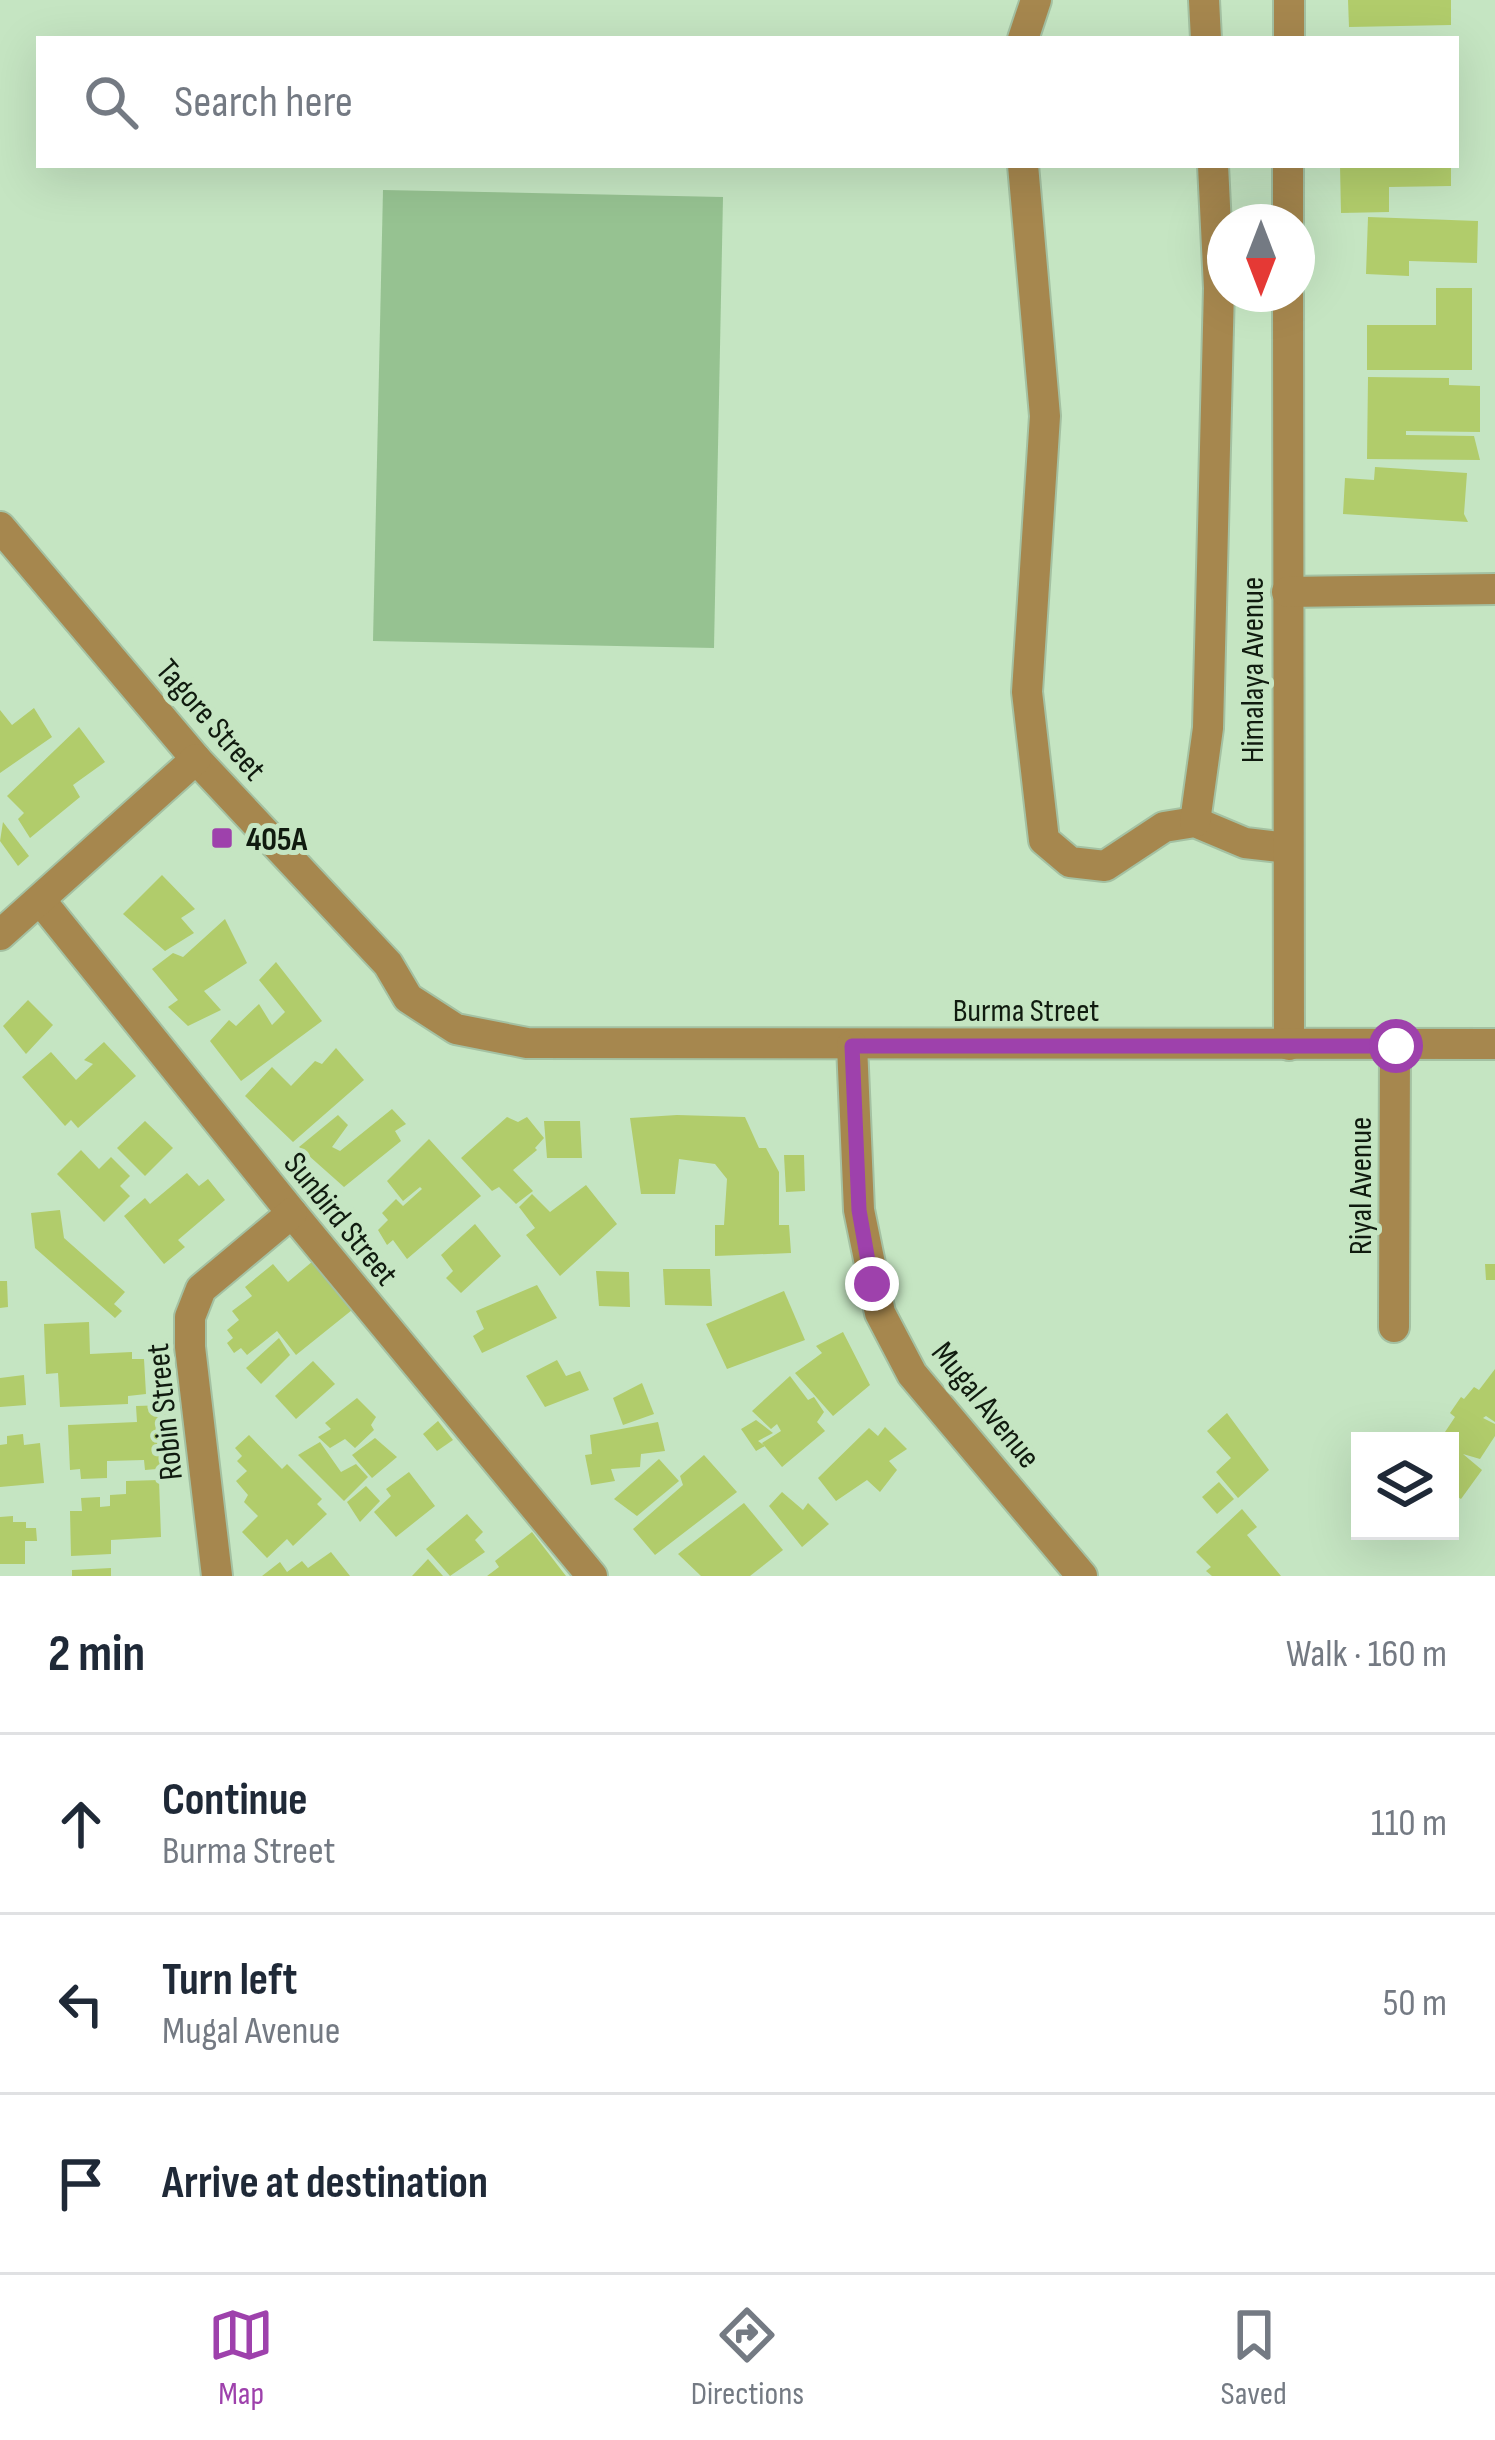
<!DOCTYPE html>
<meta charset="utf-8">
<style>
:root{--surface:#fff;--page:#f6f6f7;--text:#1f2937;--muted:#747a83;--line:#e0e1e3;--accent:#9e41ac}
body{margin:0;font-family:"Sofia Sans Condensed",sans-serif;background:var(--page);color:var(--text)}
.controls{position:absolute;right:36px;bottom:36px;display:grid;overflow:hidden;border-radius:0px;box-shadow:0 12px 48px #0002}
.controls button{width:108px;height:108px;display:grid;place-items:center;padding:0;border:0;border-bottom:3px solid var(--line);background:var(--surface);color:var(--text);font:60px sans-serif}
.compass{position:absolute;left:1207px;top:204px;width:108px;height:108px;border-radius:50%;background:var(--surface);box-shadow:0 12px 48px #0002;rotate:180deg}
.stop{position:absolute;width:36px;height:36px;margin:-27px;border:9px solid #9e41ac;border-radius:50%;background:#fff}
.stop.end{background:#9e41ac;border-color:#fff;box-shadow:0 3px 12px #0008}
.list{margin:0;padding:0;list-style:none}
h2{display:flex;justify-content:space-between;align-items:center;height:156px;margin:0;padding:0 48px;font-size:51px}
h2 small{font-size:39px;font-weight:400;color:var(--muted)}
.list li{display:grid;grid-template-columns:78px 1fr auto;gap:36px;align-items:center;box-sizing:border-box;height:180px;padding:0 48px;border-top:3px solid var(--line)}
.list b{display:block;font-size:45px;white-space:nowrap}
.list p{margin:0;font-size:39px;white-space:nowrap;color:var(--muted)}
.list em{font-size:39px;font-style:normal;color:var(--muted)}
.icon{flex:none;width:66px;height:66px;fill:none;stroke:currentColor;stroke-width:2;stroke-linecap:round;stroke-linejoin:round}
.map{position:relative;flex:none;width:1495px;height:1576px;overflow:hidden}
.search{position:absolute;background:var(--surface);box-shadow:0 12px 48px #0002;left:36px;right:36px;top:36px;height:132px;display:flex;align-items:center;gap:30px;box-sizing:border-box;padding:0 42px;border-radius:0px;color:var(--muted);font-size:45px}
.sheet{height:696px;background:var(--surface)}
nav{display:flex;justify-content:space-around;align-items:center;box-sizing:border-box;height:168px;border-top:3px solid var(--line);background:var(--surface);font-size:33px;color:var(--muted)}
nav a{display:grid;justify-items:center;gap:6px}
nav .on{color:var(--accent)}
.map>svg:first-child{display:block}
</style>
<div class="map">
<svg width="1495" height="1576" viewBox="0 0 1495 1576">
<rect width="100%" height="100%" fill="#c5e5c2"/>
<polygon fill="#96c291" points="383,190 723,197 714,648 373,641"/>
<g fill="#b1cc6b">
<polygon points="1348,0 1451,0 1451,25 1349,27"/>
<polygon points="1340,165 1451,165 1451,186 1389,187 1389,212 1341,213"/>
<polygon points="1368,217 1478,221 1477,263 1409,261 1409,276 1366,274"/>
<polygon points="1436,288 1472,288 1472,370 1367,370 1367,325 1436,325"/>
<polygon points="1368,377 1449,378 1449,385 1480,386 1480,432 1406,431 1406,435 1474,436 1480,460 1367,459"/>
<polygon points="1375,467 1467,473 1464,514 1468,522 1343,514 1345,478 1374,480"/>
<polygon points="34,708 52,737 0,773 0,710 12,725"/>
<polygon points="79,727 105,762 73,785 80,797 30,838 18,819 24,813 7,796"/>
<polygon points="3,822 29,856 18,866 0,841"/>
<polygon points="162,875 195,909 181,918 194,933 165,951 123,914"/>
<polygon points="225,919 247,963 204,991 221,1010 188,1026 168,1007 178,1000 152,969 173,953 183,957"/>
<polygon points="276,962 322,1021 241,1081 210,1041 229,1020 236,1026 259,1004 272,1025 285,1012 259,980"/>
<polygon points="28,1000 53,1025 26,1054 3,1026"/>
<polygon points="104,1042 136,1076 78,1128 71,1120 65,1126 22,1077 51,1052 76,1080 93,1064 84,1060"/>
<polygon points="336,1048 364,1080 293,1142 245,1096 272,1067 291,1086 315,1061 322,1064"/>
<polygon points="392,1109 406,1124 395,1131 401,1141 344,1187 299,1147 338,1115 348,1125 332,1147 340,1151"/>
<polygon points="677,1115 745,1117 759,1148 766,1148 779,1172 779,1225 789,1225 791,1253 715,1256 715,1225 724,1225 727,1179 715,1164 679,1159 675,1194 641,1194 630,1118"/>
<polygon points="507,1117 518,1122 527,1117 544,1138 535,1148 537,1150 513,1170 533,1191 516,1204 499,1187 492,1191 461,1158"/>
<polygon points="145,1121 173,1148 145,1176 117,1148"/>
<polygon points="544,1121 580,1121 582,1158 547,1158"/>
<polygon points="429,1139 481,1196 407,1259 393,1240 387,1245 378,1230 388,1220 382,1213 396,1199 403,1206 422,1189 420,1187 403,1201 387,1181"/>
<polygon points="81,1150 99,1169 111,1157 130,1176 120,1186 130,1196 104,1222 57,1174"/>
<polygon points="784,1155 804,1155 805,1191 786,1192"/>
<polygon points="187,1173 199,1186 208,1179 225,1200 178,1240 185,1247 164,1264 124,1216 145,1198 150,1204"/>
<polygon points="586,1185 617,1224 560,1276 526,1235 535,1228 519,1207 532,1194 550,1212"/>
<polygon points="60,1210 64,1238 125,1292 114,1304 122,1311 115,1318 35,1248 31,1213"/>
<polygon points="475,1224 501,1256 461,1293 446,1278 453,1271 441,1255"/>
<polygon points="313,1261 352,1310 296,1355 277,1331 247,1355 241,1348 234,1353 227,1343 233,1338 227,1330 239,1320 232,1311 252,1296 245,1287 273,1264 288,1282"/>
<polygon points="1485,1264 1495,1264 1495,1280 1486,1280"/>
<polygon points="663,1269 710,1269 712,1306 665,1305"/>
<polygon points="596,1271 629,1272 630,1307 599,1306"/>
<polygon points="0,1281 7,1281 8,1307 0,1308"/>
<polygon points="537,1285 557,1318 482,1353 473,1336 484,1329 476,1311"/>
<polygon points="784,1291 805,1340 727,1369 706,1324"/>
<polygon points="89,1322 90,1354 132,1352 132,1359 144,1359 146,1394 128,1396 128,1404 60,1407 58,1373 46,1374 44,1324"/>
<polygon points="843,1332 870,1385 833,1416 795,1373 822,1353 816,1346"/>
<polygon points="279,1338 290,1355 261,1384 246,1368"/>
<polygon points="557,1360 566,1376 580,1371 589,1390 545,1407 526,1376"/>
<polygon points="313,1361 335,1384 296,1419 275,1396"/>
<polygon points="1495,1369 1495,1422 1486,1416 1483,1418 1495,1424 1495,1436 1480,1459 1463,1454 1482,1470 1461,1499 1450,1492 1450,1441 1439,1441 1455,1417 1450,1413 1461,1397 1464,1399 1474,1387 1479,1390"/>
<polygon points="24,1375 26,1405 0,1407 0,1378"/>
<polygon points="790,1376 808,1400 814,1397 824,1412 817,1422 825,1431 782,1467 762,1443 781,1431 777,1424 771,1429 752,1411"/>
<polygon points="642,1383 654,1414 623,1425 613,1398"/>
<polygon points="357,1398 376,1417 371,1425 374,1430 355,1448 345,1439 330,1448 318,1437 331,1429 325,1423"/>
<polygon points="167,1405 169,1468 145,1470 144,1460 107,1461 107,1478 81,1479 80,1469 70,1470 68,1425 137,1422 136,1406"/>
<polygon points="1227,1413 1269,1470 1238,1498 1216,1472 1231,1458 1207,1431"/>
<polygon points="756,1420 773,1433 758,1441 765,1446 756,1451 741,1429"/>
<polygon points="438,1421 453,1440 437,1451 423,1434"/>
<polygon points="658,1422 665,1451 641,1454 640,1467 611,1469 615,1481 591,1485 585,1455 592,1454 590,1435"/>
<polygon points="885,1427 907,1449 889,1461 897,1470 880,1492 867,1480 836,1501 818,1478 869,1428 878,1436"/>
<polygon points="23,1434 24,1445 40,1443 44,1483 0,1487 0,1445 7,1444 7,1436"/>
<polygon points="249,1435 282,1469 287,1464 322,1499 317,1504 327,1514 293,1546 287,1539 267,1558 242,1532 258,1516 244,1502 248,1495 236,1481 247,1471 237,1461 242,1456 235,1448"/>
<polygon points="375,1438 397,1457 372,1478 352,1455"/>
<polygon points="320,1442 341,1472 356,1464 368,1477 344,1501 298,1455"/>
<polygon points="704,1455 737,1492 655,1555 633,1529 683,1485 680,1476"/>
<polygon points="659,1459 679,1481 637,1516 614,1499"/>
<polygon points="409,1472 435,1506 396,1537 374,1512 391,1496 386,1489"/>
<polygon points="159,1480 161,1537 111,1540 111,1554 71,1556 70,1511 82,1511 81,1498 100,1497 100,1507 110,1506 110,1495 126,1494 126,1481"/>
<polygon points="1219,1482 1234,1499 1217,1514 1202,1497"/>
<polygon points="366,1486 380,1501 360,1522 347,1502"/>
<polygon points="782,1492 803,1510 808,1503 829,1524 802,1547 769,1506"/>
<polygon points="744,1503 783,1550 750,1576 701,1576 678,1554"/>
<polygon points="1242,1509 1257,1527 1247,1535 1281,1576 1212,1576 1206,1571 1211,1567 1196,1552"/>
<polygon points="467,1514 483,1532 475,1540 485,1552 450,1576 426,1549"/>
<polygon points="13,1516 13,1522 26,1522 26,1528 36,1528 37,1541 25,1541 25,1564 0,1564 0,1517"/>
<polygon points="532,1532 566,1576 487,1576 499,1567 495,1561"/>
<polygon points="331,1552 350,1576 262,1576 280,1562 287,1572 302,1561 308,1568"/>
<polygon points="428,1559 443,1576 412,1576"/>
<polygon points="111,1568 111,1576 72,1576 72,1570"/>
</g>
<g fill="none" stroke-linecap="round" stroke-linejoin="round">
<g stroke="#a4c1a2" stroke-width="34">
<g id="minor">
<polyline points="1204,0 1206,39"/>
<polyline points="1023,39 1036,0"/>
<polyline points="1289,39 1289,0"/>
<polyline points="1023,165 1045,416 1027,692 1044,840 1070,862 1105,866 1164,827 1195,822 1245,843 1288,848"/>
<polyline points="1288,222 1288,165"/>
<polyline points="1288,294 1289,1045"/>
<polyline points="0,527 196,759 388,964 408,998 456,1029 527,1043 1495,1044"/>
<polyline points="1287,592 1495,589"/>
<polyline points="1195,822 1208,728 1219,288 1213,165"/>
<polyline points="41,901 292,1213 592,1576"/>
<polyline points="0,935 196,759"/>
<polyline points="852,1045 859,1210 880,1313 912,1374 1082,1576"/>
<polyline points="1394,1327 1395,1046"/>
<polyline points="217,1576 190,1347 190,1317 201,1289 292,1213"/>
</g>
</g>
<use href="#minor" stroke="#a6874e" stroke-width="30"/>
</g>
<g fill="none" stroke-linecap="round" stroke-linejoin="round">
<polyline stroke="#9e41ac" stroke-width="15" points="872,1284 859,1210 852,1046 1396,1046"/>
</g>
<rect fill="#9e41ac" stroke="#c5e5c2" stroke-width="4.5" x="210" y="826" width="24" height="24" rx="6"/>
<g text-anchor="middle" stroke-width="10" stroke-linejoin="round" paint-order="stroke">
<g font-size="33" fill="#101b0f" stroke="#c5e5c2">
<text transform="translate(1251 670) rotate(-90)" y="12">Himalaya Avenue</text>
<text transform="translate(212 719) rotate(49)" y="12">Tagore Street</text>
<text x="1026" y="1021">Burma Street</text>
<text transform="translate(1359 1186) rotate(-90)" y="12">Riyal Avenue</text>
<text transform="translate(342 1218) rotate(51)" y="12">Sunbird Street</text>
<text transform="translate(987 1404) rotate(51)" y="12">Mugal Avenue</text>
<text transform="translate(163 1412) rotate(-96)" y="12">Robin Street</text>
</g>
<g font-size="33" font-weight="bold" fill="#101b0f" stroke="#c5e5c2" text-anchor="start">
<text x="246" y="850">405A</text>
</g>
</g>
</svg>
<div class="controls">
<button><svg class="icon" aria-label="layers" viewBox="0 0 24 24"><path d="M12 4l9 5-9 5-9-5zM3 14l9 5 9-5"/></svg></button>
</div>
<svg class="compass" viewBox="-18 -18 36 36"><path d="M0-13l5 13h-10z" fill="#e53935"/><path d="M0 13l5-13h-10z" fill="#747a83"/></svg>
<div class="stop" style="left:1396px;top:1046px"></div>
<div class="stop end" style="left:872px;top:1284px"></div>
<div class="search"><svg class="icon" aria-label="search" viewBox="0 0 24 24"><circle cx="10" cy="10" r="6"/><path d="M15 15l6 6"/></svg>Search here</div>
</div>
<section class="sheet">
<h2>2 min<small>Walk · 160 m</small></h2>
<ul class="list">
<li><svg class="icon" aria-label="ahead" viewBox="0 0 24 24"><path d="M12 20V5M6 11l6-6 6 6"/></svg><div><b>Continue</b><p>Burma Street</p></div><em>110 m</em></li>
<li><svg class="icon" aria-label="left" viewBox="0 0 24 24"><path d="M17 20v-9H6M10 6l-5 5 5 5"/></svg><div><b>Turn left</b><p>Mugal Avenue</p></div><em>50 m</em></li>
<li><svg class="icon" aria-label="arrive" viewBox="0 0 24 24"><path d="M6 21V4h12l-3 4 3 4H6"/></svg><div><b>Arrive at destination</b></div></li>
</ul>
</section>
<nav>
<a class="on"><svg class="icon" aria-label="map" viewBox="0 0 24 24"><path d="M3 6l6-2 6 2 6-2v14l-6 2-6-2-6 2zM9 4v14M15 6v14"/></svg>Map</a>
<a><svg class="icon" aria-label="directions" viewBox="0 0 24 24"><path d="M12 3l9 9-9 9-9-9zM9 14v-3h6M13 9l2 2-2 2"/></svg>Directions</a>
<a><svg class="icon" aria-label="saved" viewBox="0 0 24 24"><path d="M7 4h10v16l-5-4-5 4z"/></svg>Saved</a>
</nav>
